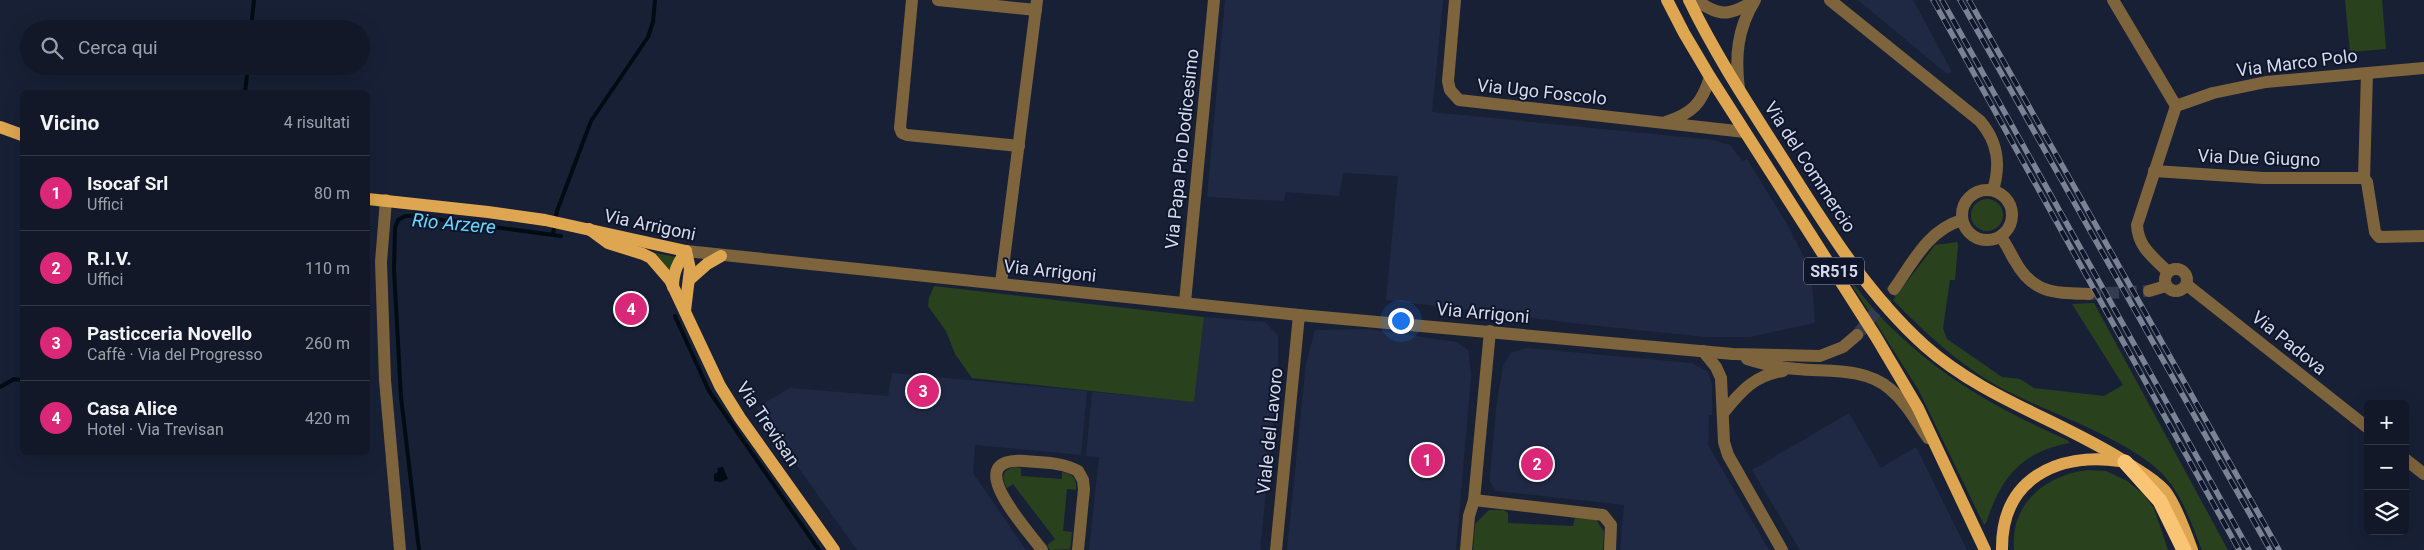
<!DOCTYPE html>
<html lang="it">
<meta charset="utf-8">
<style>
:root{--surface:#121828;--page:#1f2534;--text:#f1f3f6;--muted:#9ca0a8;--line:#313745;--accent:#db2777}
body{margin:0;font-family:Roboto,sans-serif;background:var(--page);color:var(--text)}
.controls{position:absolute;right:15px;bottom:15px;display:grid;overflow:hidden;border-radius:8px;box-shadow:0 5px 20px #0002}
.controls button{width:45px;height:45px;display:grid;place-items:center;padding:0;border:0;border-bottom:1px solid var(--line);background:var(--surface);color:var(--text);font:25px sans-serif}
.you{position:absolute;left:1400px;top:320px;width:18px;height:18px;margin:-12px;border:4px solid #fff;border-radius:50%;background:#1a73e8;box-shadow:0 0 0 8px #1a73e833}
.badge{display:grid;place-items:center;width:32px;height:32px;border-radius:50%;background:var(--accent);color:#fff;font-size:16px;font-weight:700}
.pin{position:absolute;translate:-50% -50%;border:2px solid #fff;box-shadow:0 1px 5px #0006}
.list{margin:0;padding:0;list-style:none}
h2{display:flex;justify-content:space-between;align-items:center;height:65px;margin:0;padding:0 20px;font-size:21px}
h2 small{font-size:16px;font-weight:400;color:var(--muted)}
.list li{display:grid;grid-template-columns:32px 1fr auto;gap:15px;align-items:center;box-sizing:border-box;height:75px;padding:0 20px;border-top:1px solid var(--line)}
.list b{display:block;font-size:19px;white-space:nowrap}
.list p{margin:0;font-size:16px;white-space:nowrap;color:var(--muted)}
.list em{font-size:16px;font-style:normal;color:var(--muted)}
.icon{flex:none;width:28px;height:28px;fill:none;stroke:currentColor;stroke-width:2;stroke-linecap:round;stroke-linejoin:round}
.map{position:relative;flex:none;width:2424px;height:550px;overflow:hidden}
.search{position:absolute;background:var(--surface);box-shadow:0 5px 20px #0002;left:20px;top:20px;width:350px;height:55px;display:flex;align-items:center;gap:12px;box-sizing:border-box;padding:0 18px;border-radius:28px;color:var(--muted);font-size:19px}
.panel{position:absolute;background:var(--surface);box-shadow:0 5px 20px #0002;left:20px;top:90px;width:350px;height:365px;border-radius:8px}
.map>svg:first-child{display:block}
</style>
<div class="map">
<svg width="2424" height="550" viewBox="0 0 2424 550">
<rect width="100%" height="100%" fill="#182036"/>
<g fill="#202944">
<polygon points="1225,0 1443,0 1432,112 1714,140 1730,145 1742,161 1747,159 1787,224 1811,271 1815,323 1750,337 1705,337 1590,325 1386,300 1398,176 1343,173 1339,196 1286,192 1284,201 1207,197"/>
<polygon points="1858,0 1913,0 1952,72 1947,74"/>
<polygon points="1204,317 1265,322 1278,336 1278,376 1260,550 1089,550 1099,457 1086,456 1092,392 1194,401"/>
<polygon points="1368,329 1456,342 1468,350 1471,376 1456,550 1287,550 1306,364 1315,330"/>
<polygon points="1527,348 1691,363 1707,371 1712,384 1712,415 1709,415 1708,445 1769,550 1620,550 1624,505 1496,491 1490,482 1490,475 1497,401 1503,366 1512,352"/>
<polygon points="892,373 1087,391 1081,455 975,445 973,473 1026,550 857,550 756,408 790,388 888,396"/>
<polygon points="1849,413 1881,468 1916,447 1967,550 1800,550 1752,470"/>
</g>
<g fill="#2a411e">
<polygon points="2345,0 2382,0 2386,49 2350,52"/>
<circle cx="1987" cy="215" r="16"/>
<path d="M1957 242 1958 245 1955 280H1950L1943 328 1947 339 2002 377 2020 379 2034 388 2104 396 2123 385 2072 304 2094 303 2228 550H2202C2192 526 2184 499 2167 479 2135 441 2051 414 2005 390 1963 368 1926 334 1893 300L1935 245Z"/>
<polygon points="650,252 676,257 669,272"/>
<path d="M1845 274C1861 293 1876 314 1895 331 1945 380 2004 412 2067 440L2070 443C2020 452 2001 478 1986 523L1984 525 1918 389Z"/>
<polygon points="934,286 1204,317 1194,402 972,378 955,354 946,331 928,306 929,298"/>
<path d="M1014 467 1021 468V476L1062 479V472C1073 474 1077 478 1076 490L1067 489 1063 531 1072 532 1070 549 1050 550 1047 545 1055 539 1013 484 1007 488C1001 478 1002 470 1014 467Z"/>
<path d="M2087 470 2106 471 2127 481 2143 494 2154 508 2168 550H2014C2010 503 2045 476 2087 470Z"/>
<polygon points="1489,510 1504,510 1508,513 1508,523 1573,526 1575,518 1596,520 1604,531 1603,550 1473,550 1475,524"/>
</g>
<polygon fill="#000c14" points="723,467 728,479 721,482 714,481 714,474 718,472 717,468"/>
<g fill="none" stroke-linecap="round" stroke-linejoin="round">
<g stroke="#000c14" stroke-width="4">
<polyline points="251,29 254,0"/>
<polyline points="245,92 248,66"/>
<polyline points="553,234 557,211 591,121 648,37 653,22 655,0"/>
<polyline points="675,316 709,391 819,550"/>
<polyline points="0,387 14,379 22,380"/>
<polyline points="419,550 401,397 394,270 395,228 398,220 405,216 412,216 561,236"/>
</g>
<g stroke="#343c51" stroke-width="12" stroke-dasharray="12 6" stroke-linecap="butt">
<polyline points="2089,294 2149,291"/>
<polyline points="1857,335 1894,289"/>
</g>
<g stroke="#7e643d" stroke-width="12">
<polyline points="912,0 900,128 902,133 907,135 1019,146"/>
<polyline points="938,0 1036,10"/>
<polyline points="1455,0 1448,81 1450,90 1459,100 1745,132"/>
<path d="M1696 0C1720 17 1729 16 1754 1"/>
<path d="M1830 0 1980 121C1998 142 2001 164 1993 190"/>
<polyline points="2113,0 2176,106"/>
<path d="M1739 89C1735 57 1737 29 1755 0"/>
<path d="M1666 122C1693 113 1702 103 1710 77"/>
<polyline points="2154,171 2263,178 2364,178 2367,182 2375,232 2379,237 2424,236"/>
<polyline points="2364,178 2367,73"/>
<circle cx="1987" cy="215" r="25"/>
<polyline points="386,200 381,262 385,380 400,550"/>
<path d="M2001 237C2007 245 2010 253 2015 261 2033 294 2055 293 2089 294"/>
<polyline points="686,251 1299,315 1733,354 1820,356 1843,347 1857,335"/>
<circle cx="2176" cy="280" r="11"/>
<path d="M2168 272C2153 257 2138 247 2137 225L2176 106 2213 93 2266 82 2424 68"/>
<polyline points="1001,283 1037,0"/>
<polyline points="2187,285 2368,428"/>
<path d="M1894 289C1913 262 1928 230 1962 220"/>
<polyline points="2149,291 2166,286"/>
<polyline points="1185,302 1214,0"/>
<polyline points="1703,351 1716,367 1721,378 1724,442 1728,455 1782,550"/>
<path d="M1747 359C1763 364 1780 368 1797 369 1827 372 1865 367 1890 389 1906 402 1916 421 1928 438"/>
<path d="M1724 412C1741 391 1755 375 1783 371"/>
<polyline points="2405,459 2424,474"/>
<polyline points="1474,500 1603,515 1611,525 1610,550"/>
<path d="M1042 550C1027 529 958 456 1025 461 1043 463 1062 462 1078 471L1083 480 1084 489 1078 550"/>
<polyline points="1276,550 1299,315"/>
<polyline points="1466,550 1469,516 1474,500 1490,331"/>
</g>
<g stroke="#dea650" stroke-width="12">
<polyline points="1667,0 1684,33 1710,77 1876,337 1918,408 1985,550"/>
<path d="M1689 0C1716 56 1750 107 1783 159 1825 225 1866 293 1925 346 1982 397 2057 419 2121 459 2135 469 2153 477 2165 491 2176 505 2186 533 2192 550"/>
<polyline points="0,127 22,135"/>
<polyline points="368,199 488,212 545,220 686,251"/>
<polyline points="589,229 608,243 643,254 651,258 670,280 720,386 740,418 834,550"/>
<polyline points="689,280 707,264 721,256"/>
<path d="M673 287C673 272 678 263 686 251"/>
<polyline points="685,311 690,269 686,251"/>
<path d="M2002 550C2001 479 2057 452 2120 461"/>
</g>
<polyline stroke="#fac475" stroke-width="15" points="2125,462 2160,501 2184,550"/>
<g stroke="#7b8294" stroke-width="5.5">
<g id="rail">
<polyline points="1933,0 2239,550"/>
<polyline points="1942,0 2249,550"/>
<polyline points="1960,0 2270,550"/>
<polyline points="1969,0 2279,550"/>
</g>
</g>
<use href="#rail" stroke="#0f162c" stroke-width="4" stroke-dasharray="11" stroke-linecap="butt"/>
</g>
<g text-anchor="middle" stroke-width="4" stroke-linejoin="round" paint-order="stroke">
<rect fill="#0f162c" stroke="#999fb0" stroke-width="1" x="1804" y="257.5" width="60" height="27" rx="4"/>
<g font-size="16" font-weight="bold" fill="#d4dae9">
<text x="1834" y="277">SR515</text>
</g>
<g font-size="18" fill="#d4dae9" stroke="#0f162c">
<text transform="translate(2297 63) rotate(-7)" y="6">Via Marco Polo</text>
<text transform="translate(1542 92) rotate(6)" y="6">Via Ugo Foscolo</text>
<text transform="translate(1182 149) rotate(-84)" y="6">Via Papa Pio Dodicesimo</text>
<text transform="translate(2259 158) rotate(2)" y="6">Via Due Giugno</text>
<text transform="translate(1810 167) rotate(57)" y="6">Via del Commercio</text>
<text transform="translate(650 225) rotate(12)" y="6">Via Arrigoni</text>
<text transform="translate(1050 271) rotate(6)" y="6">Via Arrigoni</text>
<text transform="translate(1483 313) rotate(5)" y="6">Via Arrigoni</text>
<text transform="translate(2289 343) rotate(39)" y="6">Via Padova</text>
<text transform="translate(768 424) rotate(56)" y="6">Via Trevisan</text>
<text transform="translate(1270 431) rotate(-84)" y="6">Viale del Lavoro</text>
</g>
<g font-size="19" font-style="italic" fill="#68d7fc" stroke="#0f162c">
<text transform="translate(454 223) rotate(5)" y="7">Rio Arzere</text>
</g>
</g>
</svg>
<div class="controls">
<button>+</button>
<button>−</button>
<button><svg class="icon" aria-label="layers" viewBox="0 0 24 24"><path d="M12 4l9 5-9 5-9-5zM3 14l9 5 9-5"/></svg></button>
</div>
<div class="you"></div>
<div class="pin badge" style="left:1427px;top:460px">1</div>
<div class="pin badge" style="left:1537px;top:464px">2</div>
<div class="pin badge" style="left:923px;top:391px">3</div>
<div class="pin badge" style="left:631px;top:309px">4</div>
<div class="search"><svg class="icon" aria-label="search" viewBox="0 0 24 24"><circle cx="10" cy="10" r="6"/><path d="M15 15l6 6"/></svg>Cerca qui</div>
<section class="panel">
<h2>Vicino<small>4 risultati</small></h2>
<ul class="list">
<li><span class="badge">1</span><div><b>Isocaf Srl</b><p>Uffici</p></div><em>80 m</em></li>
<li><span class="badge">2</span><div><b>R.I.V.</b><p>Uffici</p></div><em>110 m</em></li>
<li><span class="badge">3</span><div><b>Pasticceria Novello</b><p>Caffè · Via del Progresso</p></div><em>260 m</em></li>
<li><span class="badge">4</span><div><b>Casa Alice</b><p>Hotel · Via Trevisan</p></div><em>420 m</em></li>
</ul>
</section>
</div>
